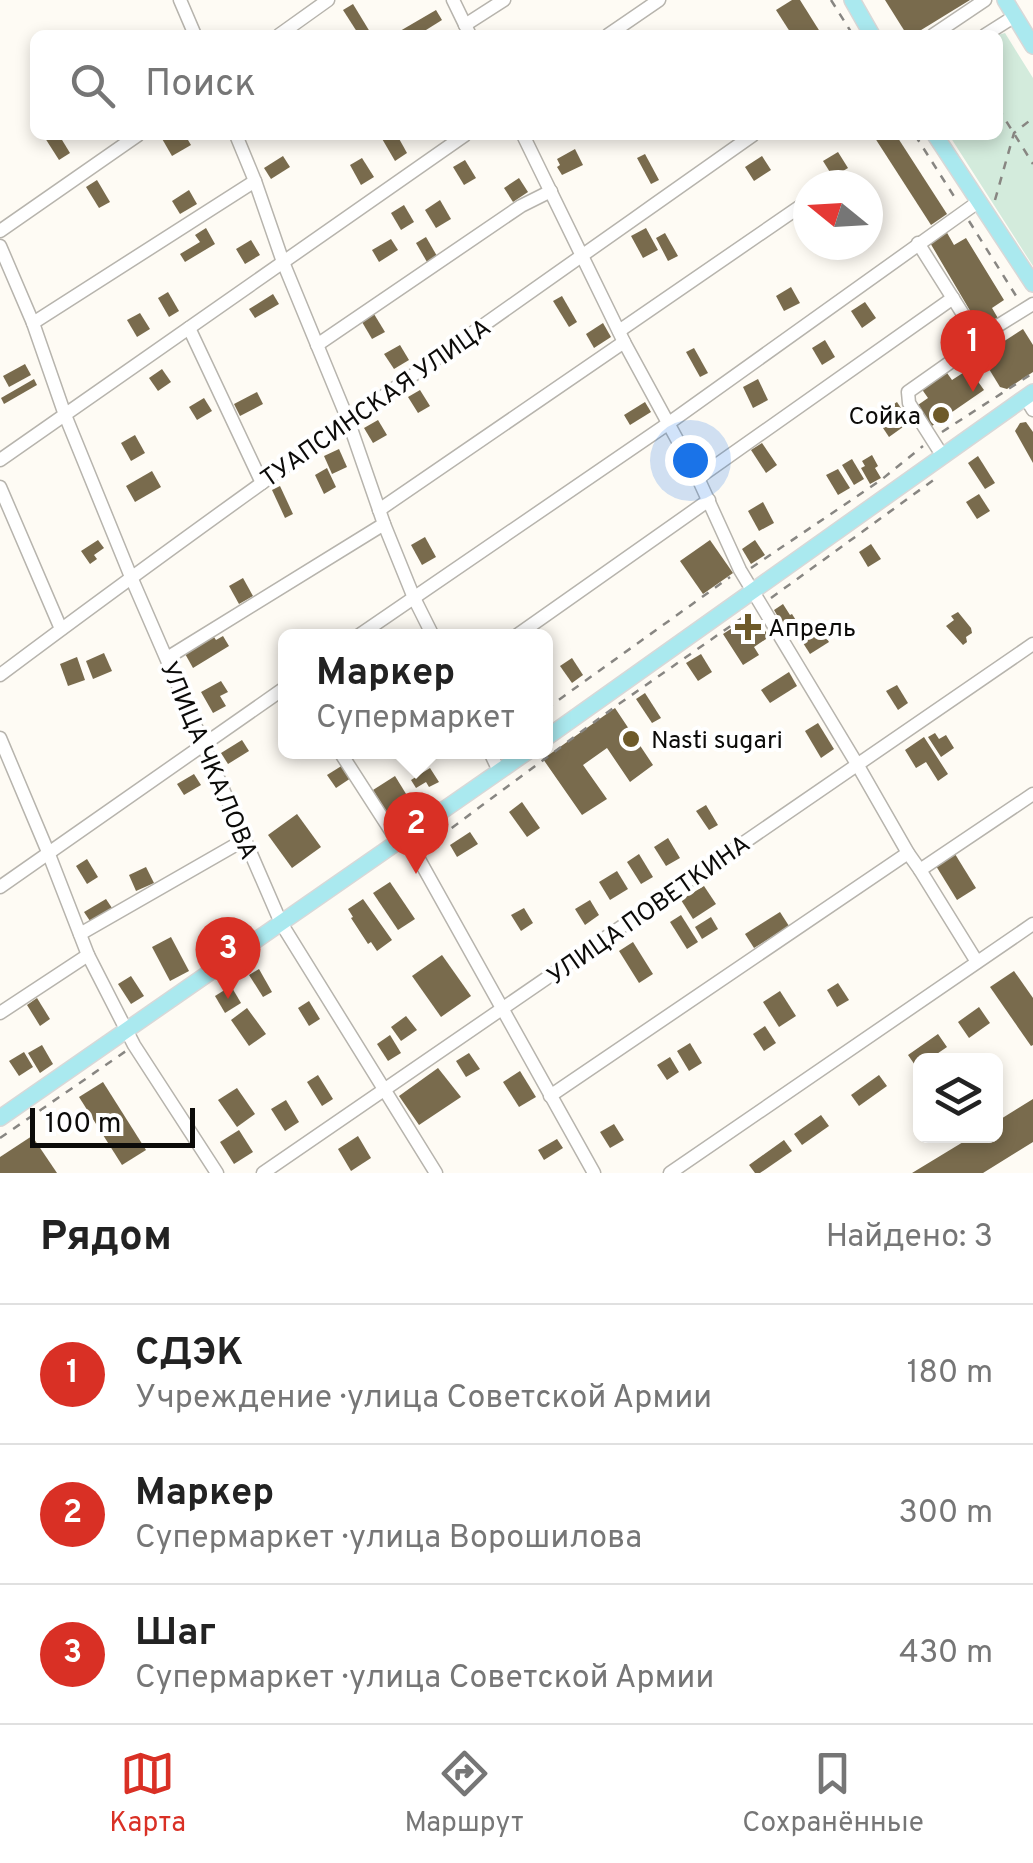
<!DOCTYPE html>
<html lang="ru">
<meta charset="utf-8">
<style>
:root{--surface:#fff;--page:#f6f6f6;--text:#222;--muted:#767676;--line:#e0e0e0;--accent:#d93025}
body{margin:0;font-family:Overpass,sans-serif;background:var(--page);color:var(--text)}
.controls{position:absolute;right:30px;bottom:30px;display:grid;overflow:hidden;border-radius:15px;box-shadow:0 5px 15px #0003}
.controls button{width:90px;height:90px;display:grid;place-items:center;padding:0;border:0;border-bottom:2px solid var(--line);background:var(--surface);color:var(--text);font:50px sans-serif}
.compass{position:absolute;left:793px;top:170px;width:90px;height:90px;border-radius:50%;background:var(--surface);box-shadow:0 5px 15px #0003;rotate:288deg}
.scale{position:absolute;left:30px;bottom:25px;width:165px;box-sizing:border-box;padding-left:10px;border:5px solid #0c0b09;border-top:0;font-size:28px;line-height:35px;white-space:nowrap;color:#0c0b09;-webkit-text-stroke:8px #fff;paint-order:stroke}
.you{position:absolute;left:690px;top:460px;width:35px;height:35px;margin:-25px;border:8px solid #fff;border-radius:50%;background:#1a73e8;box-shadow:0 0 0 15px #1a73e833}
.badge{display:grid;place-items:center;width:65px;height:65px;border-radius:50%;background:var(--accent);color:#fff;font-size:32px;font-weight:700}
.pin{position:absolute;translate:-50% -82px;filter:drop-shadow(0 2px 5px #0008)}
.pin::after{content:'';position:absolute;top:52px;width:35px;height:30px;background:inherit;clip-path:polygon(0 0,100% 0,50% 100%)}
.popup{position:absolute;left:278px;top:629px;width:275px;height:130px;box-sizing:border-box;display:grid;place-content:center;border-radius:15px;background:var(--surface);filter:drop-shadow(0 2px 8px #0005);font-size:32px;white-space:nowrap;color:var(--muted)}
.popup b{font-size:38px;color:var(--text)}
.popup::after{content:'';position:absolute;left:50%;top:100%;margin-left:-20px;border:20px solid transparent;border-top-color:var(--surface)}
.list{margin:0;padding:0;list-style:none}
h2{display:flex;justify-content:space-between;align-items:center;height:130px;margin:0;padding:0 40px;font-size:42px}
h2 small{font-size:32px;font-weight:400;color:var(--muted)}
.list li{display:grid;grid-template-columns:65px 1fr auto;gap:30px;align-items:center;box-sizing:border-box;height:140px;padding:0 40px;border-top:2px solid var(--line)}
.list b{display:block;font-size:38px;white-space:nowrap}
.list p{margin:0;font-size:32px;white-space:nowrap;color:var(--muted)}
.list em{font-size:32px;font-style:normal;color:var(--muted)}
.icon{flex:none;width:55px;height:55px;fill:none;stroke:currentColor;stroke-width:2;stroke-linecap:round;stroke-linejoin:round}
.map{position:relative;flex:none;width:1033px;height:1173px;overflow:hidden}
.search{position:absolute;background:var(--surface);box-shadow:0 5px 15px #0003;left:30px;right:30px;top:30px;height:110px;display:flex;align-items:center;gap:25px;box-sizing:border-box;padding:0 35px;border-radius:15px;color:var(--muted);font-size:38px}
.sheet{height:550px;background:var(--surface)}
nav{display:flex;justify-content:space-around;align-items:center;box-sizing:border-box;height:140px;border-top:2px solid var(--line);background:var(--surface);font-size:28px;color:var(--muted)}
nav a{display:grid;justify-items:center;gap:5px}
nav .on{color:var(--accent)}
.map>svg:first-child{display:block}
</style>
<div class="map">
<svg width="1033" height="1173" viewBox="0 0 1033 1173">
<rect width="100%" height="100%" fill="#fefbf4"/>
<polygon fill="#d3ebdc" points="1005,33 1033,78 1033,266 949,135 998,135 998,35"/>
<g fill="#796b4d">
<polygon points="792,0 800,0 822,35 792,35 776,10"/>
<polygon points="885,0 970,0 913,35 907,35"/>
<polygon points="353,4 370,32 366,35 359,35 343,10"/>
<polygon points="436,10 442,20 418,35 403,35 400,31"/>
<polygon points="50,135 59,135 70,153 59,160 45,138"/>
<polygon points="164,135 185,135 191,145 172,156 161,137"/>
<polygon points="384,135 397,135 407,153 395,161 381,137"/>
<polygon points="873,135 896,135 947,214 931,225"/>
<polygon points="575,149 583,165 562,175 557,167 560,165 557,159"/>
<polygon points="838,152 848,168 833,177 823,161"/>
<polygon points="645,154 659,180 651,184 637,158"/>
<polygon points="283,156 290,167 271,179 264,168"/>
<polygon points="762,156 771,170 754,181 745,167"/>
<polygon points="362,158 374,177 361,185 350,165"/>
<polygon points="465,160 476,178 464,185 453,167"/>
<polygon points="519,178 528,192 513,202 504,188"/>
<polygon points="97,180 110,202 99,208 86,187"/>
<polygon points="189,190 197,204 180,214 172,201"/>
<polygon points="440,200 451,219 436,228 425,210"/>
<polygon points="404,205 414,222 401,230 391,213"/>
<polygon points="206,228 215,244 185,262 180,254 200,242 195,235"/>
<polygon points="646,228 658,250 643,258 631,236"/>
<polygon points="946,231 954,245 966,238 1004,300 992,308 999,320 982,331 929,241"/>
<polygon points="665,233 678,256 668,261 656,238"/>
<polygon points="426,237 437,256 427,262 416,243"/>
<polygon points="391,239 398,250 379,262 372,250"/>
<polygon points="251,240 260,255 245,264 236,249"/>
<polygon points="791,287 800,303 784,311 776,296"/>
<polygon points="168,292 179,311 169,317 158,298"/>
<polygon points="273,294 279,304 255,318 249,309"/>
<polygon points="562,296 577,322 569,327 553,301"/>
<polygon points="865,302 876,318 862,328 851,311"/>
<polygon points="140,313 150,329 137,337 127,320"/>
<polygon points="374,314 385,332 372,339 362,322"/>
<polygon points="603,323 611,337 594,348 586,334"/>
<polygon points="1023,329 1033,345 1033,372 1007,389 1000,387 981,356"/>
<polygon points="825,340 835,357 822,365 812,348"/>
<polygon points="400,345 409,360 394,369 384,354"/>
<polygon points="694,348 708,373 700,377 686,352"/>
<polygon points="25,364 31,375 9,387 3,376"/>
<polygon points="162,369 171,382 158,391 149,378"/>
<polygon points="969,369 984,390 929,428 915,407 928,398 921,388 945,370 952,380"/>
<polygon points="34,379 37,385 4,404 1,398"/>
<polygon points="758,379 768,400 753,408 743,387"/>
<polygon points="420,390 430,406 418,413 408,397"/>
<polygon points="257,392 263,404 240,416 234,404"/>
<polygon points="204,398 212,411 197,420 189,407"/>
<polygon points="645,402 651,412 630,425 624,415"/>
<polygon points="897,402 910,422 889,437 875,416"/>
<polygon points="378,420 387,435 373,443 364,428"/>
<polygon points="1026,422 1033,432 1033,463 1015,431 1020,423"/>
<polygon points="135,435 145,453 131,461 121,443"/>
<polygon points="762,443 777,465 766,473 751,450"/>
<polygon points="339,449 347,467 332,474 324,456"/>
<polygon points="872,455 878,466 875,468 881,478 870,484 861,468 865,466 862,461"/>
<polygon points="978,456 995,483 985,489 968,463"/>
<polygon points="852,459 864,479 854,485 842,465"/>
<polygon points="327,468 336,487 324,494 315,475"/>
<polygon points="838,469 850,488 838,495 826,475"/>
<polygon points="152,471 161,487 135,502 126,486"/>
<polygon points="280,486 293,514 285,518 272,490"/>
<polygon points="979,494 990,511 977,519 966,502"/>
<polygon points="763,502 774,523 759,531 748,511"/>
<polygon points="425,537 436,557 422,565 411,545"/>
<polygon points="98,540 104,548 94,555 97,559 90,564 81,551"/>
<polygon points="710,540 733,573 703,594 680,561"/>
<polygon points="755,540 765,555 751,564 742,549"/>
<polygon points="871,544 881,559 868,567 859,552"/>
<polygon points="243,578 253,596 239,604 229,586"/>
<polygon points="783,604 790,615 792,614 802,630 790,637 774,610"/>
<polygon points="958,612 971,628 972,633 966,637 967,642 963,645 946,626 954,620 951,616"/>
<polygon points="751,616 756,623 759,621 769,637 754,647 759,655 743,665 723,634"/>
<polygon points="817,623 829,642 810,654 798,635"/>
<polygon points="212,634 216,640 223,636 229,646 193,668 184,652"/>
<polygon points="104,653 112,671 93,679 86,661"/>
<polygon points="701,654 712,672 698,681 686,663"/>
<polygon points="77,657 85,680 68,686 60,664"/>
<polygon points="572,658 583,675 572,683 560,666"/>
<polygon points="789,672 797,686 770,703 761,690"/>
<polygon points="221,681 228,692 220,696 226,706 213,713 201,692"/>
<polygon points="897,685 908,703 898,710 886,691"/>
<polygon points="645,693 661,718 652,723 636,699"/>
<polygon points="615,708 653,765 630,782 607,748 583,765 607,799 582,815 543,759"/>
<polygon points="818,723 834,749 821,758 805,731"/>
<polygon points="935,733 939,739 946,735 954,748 941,757 928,737"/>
<polygon points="924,737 948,774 938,781 926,762 916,768 905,750"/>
<polygon points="242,740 249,751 228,764 221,753"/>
<polygon points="343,765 351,778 336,788 327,775"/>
<polygon points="430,768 439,782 429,787 426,782 416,788 411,780"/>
<polygon points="194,774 201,785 184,795 177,784"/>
<polygon points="395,776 416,810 394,824 373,790"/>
<polygon points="522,802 540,828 527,837 509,812"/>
<polygon points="706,805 718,825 709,830 696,811"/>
<polygon points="297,814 321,847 292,868 268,835"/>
<polygon points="470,832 478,844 457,857 450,845"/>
<polygon points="668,838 680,858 666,866 654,847"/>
<polygon points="639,854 653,877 641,884 627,862"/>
<polygon points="955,854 976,888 957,900 936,866"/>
<polygon points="87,859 98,877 87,884 76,866"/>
<polygon points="146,867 154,883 136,891 129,875"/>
<polygon points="617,871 628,889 610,900 599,882"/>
<polygon points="390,882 415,919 398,930 373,893"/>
<polygon points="704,886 716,904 693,919 681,900"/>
<polygon points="106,899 112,908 90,921 84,912"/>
<polygon points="363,899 392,940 377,951 371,942 368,944 351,918 353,917 348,909"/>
<polygon points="590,900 599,915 585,925 575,909"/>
<polygon points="524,908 533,923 521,931 511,915"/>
<polygon points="780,912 789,926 754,948 745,934"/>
<polygon points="681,915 698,942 687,949 670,922"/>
<polygon points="711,917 718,929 702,939 695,927"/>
<polygon points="171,937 189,971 170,981 152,947"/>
<polygon points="633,942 653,974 639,983 619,951"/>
<polygon points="442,955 471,996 441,1017 412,976"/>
<polygon points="259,969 272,992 263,997 249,975"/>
<polygon points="1014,971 1033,998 1033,1045 1031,1046 990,987"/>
<polygon points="131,976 144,996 131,1004 118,984"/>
<polygon points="838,983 849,1000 837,1007 827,990"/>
<polygon points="231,986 241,1003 225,1013 215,996"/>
<polygon points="780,991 796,1016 779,1027 763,1002"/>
<polygon points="37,998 50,1019 40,1026 27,1005"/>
<polygon points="309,1001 320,1019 309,1026 298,1008"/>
<polygon points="979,1007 990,1023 969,1038 958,1022"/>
<polygon points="247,1008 266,1034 249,1046 231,1020"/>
<polygon points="406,1016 417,1030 401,1041 391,1027"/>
<polygon points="765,1026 776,1043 764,1051 753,1034"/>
<polygon points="938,1034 947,1047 928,1060 920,1060 920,1066 917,1068 908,1055"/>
<polygon points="390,1035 401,1053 388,1061 377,1044"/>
<polygon points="690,1043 702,1063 689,1071 677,1051"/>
<polygon points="42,1045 53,1064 40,1073 28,1053"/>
<polygon points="24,1052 33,1067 19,1076 9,1061"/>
<polygon points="469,1053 480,1069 466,1077 456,1061"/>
<polygon points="670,1057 679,1072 667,1080 657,1065"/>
<polygon points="438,1068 461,1097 419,1125 399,1096"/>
<polygon points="520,1071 536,1097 519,1107 503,1082"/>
<polygon points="318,1075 333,1099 322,1106 307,1082"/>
<polygon points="879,1075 887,1086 859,1106 851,1095"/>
<polygon points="103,1082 146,1150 122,1165 79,1097"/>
<polygon points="237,1088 255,1114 237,1127 218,1100"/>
<polygon points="1033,1099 1033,1142 983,1173 912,1173 973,1136 996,1136 996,1122"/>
<polygon points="286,1100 299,1122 285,1131 271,1109"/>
<polygon points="821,1115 829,1126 802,1145 794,1134"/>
<polygon points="614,1124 624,1140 610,1148 600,1132"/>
<polygon points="239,1130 253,1152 234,1164 220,1142"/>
<polygon points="32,1136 57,1173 0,1173 0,1157"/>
<polygon points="358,1136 371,1158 351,1171 338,1149"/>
<polygon points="557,1139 563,1148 544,1160 538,1150"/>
<polygon points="784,1140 792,1151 760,1173 755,1173 749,1165"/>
</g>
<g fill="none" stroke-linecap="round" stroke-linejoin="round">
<g stroke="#b7b4ad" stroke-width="15">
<g id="minor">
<polyline points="180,0 195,35"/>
<polyline points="453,0 470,35"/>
<polyline points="465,25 504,0"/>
<polyline points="279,35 328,0"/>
<polyline points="608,35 659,0"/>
<polyline points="933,35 985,0"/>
<polyline points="985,35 1015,16"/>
<polyline points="236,135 255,181 283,262 348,420 384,524 414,598 433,636"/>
<polyline points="523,135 624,342 698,478 740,570 857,764 908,853 920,870 977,962"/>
<polyline points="831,185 840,179"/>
<polyline points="0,231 138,135"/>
<polyline points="918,243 978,338"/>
<polyline points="0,246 33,323 65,415 131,577 281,923 436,1173"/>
<polyline points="33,323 255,181"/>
<polyline points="189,328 262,483"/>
<polyline points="619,331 808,201"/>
<polyline points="317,345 521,206 551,191"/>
<polyline points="1025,397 1033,410"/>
<polyline points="942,455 909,403 908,392 969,349 978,338 1033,304"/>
<polyline points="0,460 465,135"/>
<polyline points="698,478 953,298"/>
<polyline points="0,487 61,629"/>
<polyline points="379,510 624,342"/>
<polyline points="358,636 669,423 978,202"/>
<polyline points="516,636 709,500"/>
<polyline points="167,658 384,524"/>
<path d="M0 675C247 490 501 313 753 135"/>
<polyline points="0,738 48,852 88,955 134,1045 217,1173"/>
<polyline points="340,752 398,842"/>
<polyline points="490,752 499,771"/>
<polyline points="406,836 594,1173"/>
<polyline points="920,870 1033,794"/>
<polyline points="0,887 286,687"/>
<polyline points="80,934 244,840"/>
<polyline points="0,1013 88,955"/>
<polyline points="550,1096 908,853"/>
<polyline points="263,1173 1033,644"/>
<polyline points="670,1173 1033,924"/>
</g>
</g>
<g stroke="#d8d8d8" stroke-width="18">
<g id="major">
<polyline points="852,0 872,35"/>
<polyline points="1005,0 1033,46"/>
<polyline points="935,135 1033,284"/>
<polyline points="546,738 1033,392"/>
<polyline points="0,1118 527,752"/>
</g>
</g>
<g stroke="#888682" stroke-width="2.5" stroke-dasharray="8 8" stroke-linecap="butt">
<polyline points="831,0 853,35"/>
<polyline points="998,108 1033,164"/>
<polyline points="915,135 957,201"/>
<polyline points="995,200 1014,133 1033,118"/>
<polyline points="969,221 1018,299"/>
<polyline points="942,432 1033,373"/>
<polyline points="751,568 881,480 923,446"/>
<polyline points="771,598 939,476"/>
<polyline points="546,709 730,577"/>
<polyline points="426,847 616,706 752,611"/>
<polyline points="0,1138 126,1051"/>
</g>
<use href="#minor" stroke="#fff" stroke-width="12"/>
<use href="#major" stroke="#aae9ef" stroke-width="15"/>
</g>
<g fill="#6e5a29" stroke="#fff" stroke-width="4">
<circle cx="941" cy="415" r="10"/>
<path d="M743 612h10v10h10v10h-10v10h-10v-10h-10v-10h10z"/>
<circle cx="631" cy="739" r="10"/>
</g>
<g text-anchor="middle" stroke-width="8" stroke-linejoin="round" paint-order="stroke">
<g font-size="25" fill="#0c0b09" stroke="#fff">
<text transform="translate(375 402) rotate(-35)" y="9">ТУАПСИНСКАЯ УЛИЦА</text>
<text transform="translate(210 760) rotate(67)" y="9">УЛИЦА ЧКАЛОВА</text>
<text transform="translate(648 909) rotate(-35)" y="9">УЛИЦА ПОВЕТКИНА</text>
</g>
<g font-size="25" fill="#0c0b09" stroke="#fff" text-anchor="start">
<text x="921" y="424" text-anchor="end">Сойка</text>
<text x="768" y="636">Апрель</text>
<text x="651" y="748">Nasti sugari</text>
</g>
</g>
</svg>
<div class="controls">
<button><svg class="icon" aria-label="layers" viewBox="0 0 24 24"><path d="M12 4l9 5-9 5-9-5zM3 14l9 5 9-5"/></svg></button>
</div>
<svg class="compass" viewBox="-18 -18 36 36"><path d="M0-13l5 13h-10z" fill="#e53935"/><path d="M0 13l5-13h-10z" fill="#767676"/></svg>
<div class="scale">100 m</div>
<div class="you"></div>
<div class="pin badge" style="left:973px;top:392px">1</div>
<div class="pin badge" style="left:416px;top:874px">2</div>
<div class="popup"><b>Маркер</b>Супермаркет</div>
<div class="pin badge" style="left:228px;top:999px">3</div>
<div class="search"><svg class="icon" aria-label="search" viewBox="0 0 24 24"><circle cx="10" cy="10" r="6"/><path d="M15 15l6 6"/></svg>Поиск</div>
</div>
<section class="sheet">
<h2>Рядом<small>Найдено: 3</small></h2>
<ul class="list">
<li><span class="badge">1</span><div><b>СДЭК</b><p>Учреждение · улица Советской Армии</p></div><em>180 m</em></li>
<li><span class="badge">2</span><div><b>Маркер</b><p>Супермаркет · улица Ворошилова</p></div><em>300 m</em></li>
<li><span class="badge">3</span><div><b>Шаг</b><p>Супермаркет · улица Советской Армии</p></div><em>430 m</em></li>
</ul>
</section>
<nav>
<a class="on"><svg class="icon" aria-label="map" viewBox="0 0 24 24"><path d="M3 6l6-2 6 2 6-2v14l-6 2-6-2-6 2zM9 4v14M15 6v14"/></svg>Карта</a>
<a><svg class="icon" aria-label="directions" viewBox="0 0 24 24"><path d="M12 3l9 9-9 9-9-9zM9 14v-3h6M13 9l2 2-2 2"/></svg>Маршрут</a>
<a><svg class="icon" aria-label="saved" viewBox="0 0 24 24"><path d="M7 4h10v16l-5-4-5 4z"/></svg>Сохранённые</a>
</nav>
